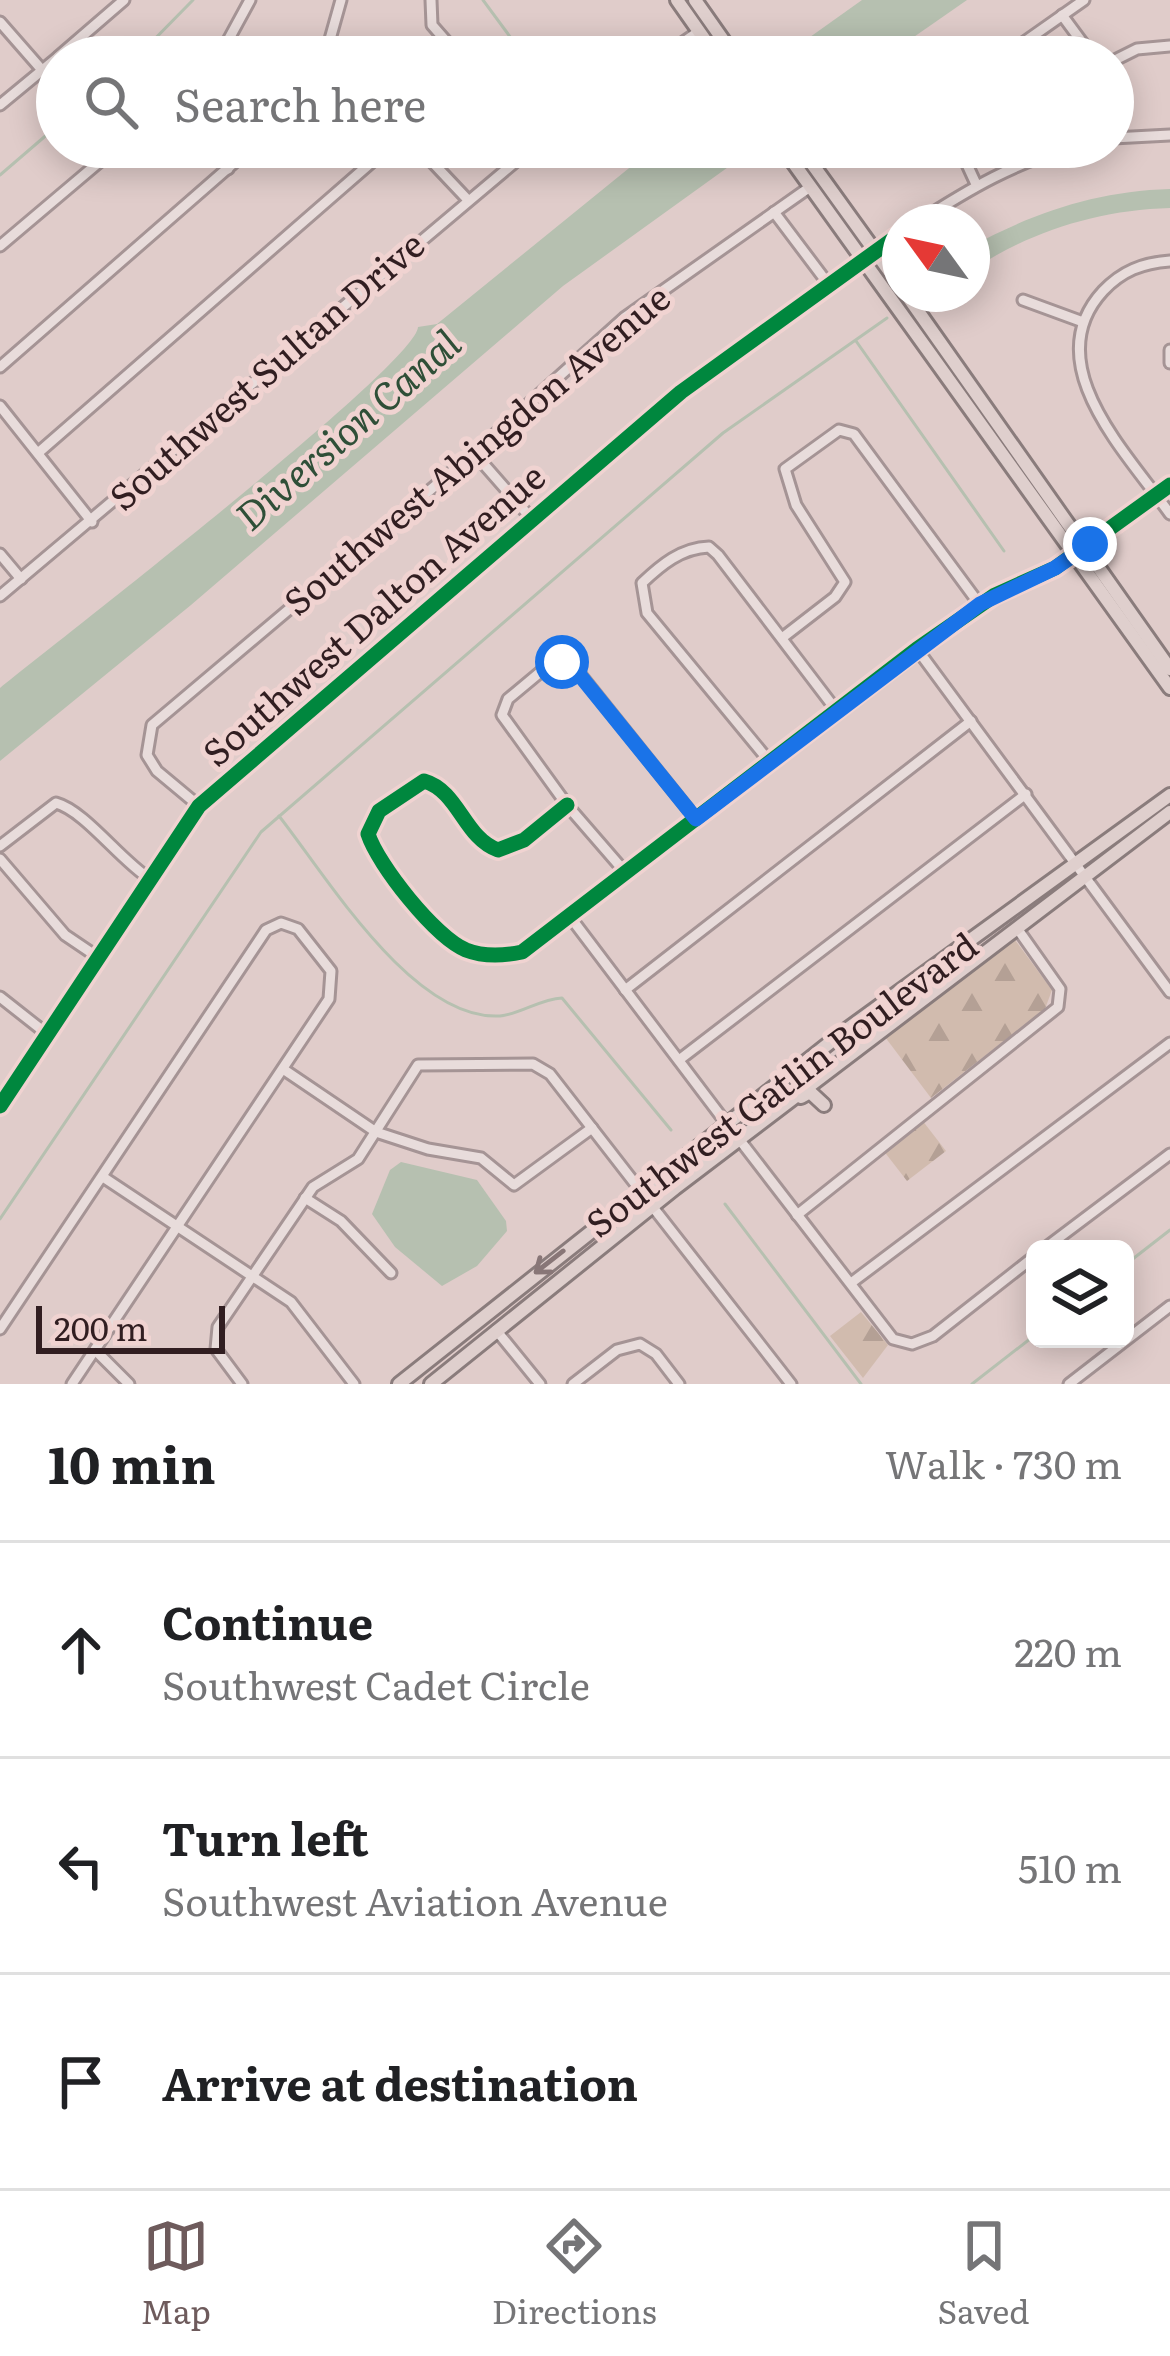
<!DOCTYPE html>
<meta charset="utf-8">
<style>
:root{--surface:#fff;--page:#f2f2f2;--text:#202124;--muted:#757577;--line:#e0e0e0;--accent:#6e5b5c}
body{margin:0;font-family:Literata,serif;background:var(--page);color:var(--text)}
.controls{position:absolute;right:36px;bottom:36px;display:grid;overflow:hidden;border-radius:18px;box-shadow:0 6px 30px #0003}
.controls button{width:108px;height:108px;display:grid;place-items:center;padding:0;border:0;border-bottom:3px solid var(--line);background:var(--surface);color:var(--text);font:60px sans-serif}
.compass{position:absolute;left:882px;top:204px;width:108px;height:108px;border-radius:50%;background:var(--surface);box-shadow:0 6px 30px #0003;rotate:303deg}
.scale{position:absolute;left:36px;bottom:30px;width:189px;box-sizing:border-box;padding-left:12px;border:6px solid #311e21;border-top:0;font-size:33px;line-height:42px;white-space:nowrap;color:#311e21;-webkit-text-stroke:9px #f0d3d1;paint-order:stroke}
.stop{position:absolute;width:36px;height:36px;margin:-27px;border:9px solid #1a73e8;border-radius:50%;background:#fff}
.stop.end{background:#1a73e8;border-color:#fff;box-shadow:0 3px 12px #0008}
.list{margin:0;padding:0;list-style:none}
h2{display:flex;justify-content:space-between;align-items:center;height:156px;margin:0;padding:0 48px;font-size:51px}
h2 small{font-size:39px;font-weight:400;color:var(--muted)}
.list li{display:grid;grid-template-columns:78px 1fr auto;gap:36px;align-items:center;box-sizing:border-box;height:216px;padding:0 48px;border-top:3px solid var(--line)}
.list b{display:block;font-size:45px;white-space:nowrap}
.list p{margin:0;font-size:39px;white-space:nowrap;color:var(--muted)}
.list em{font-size:39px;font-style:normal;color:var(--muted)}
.icon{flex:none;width:66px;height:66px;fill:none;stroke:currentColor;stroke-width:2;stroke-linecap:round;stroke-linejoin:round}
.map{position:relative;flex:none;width:1170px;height:1384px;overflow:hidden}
.search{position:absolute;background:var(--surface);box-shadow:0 6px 30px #0003;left:36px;right:36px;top:36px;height:132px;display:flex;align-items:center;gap:30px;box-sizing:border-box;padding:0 42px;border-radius:66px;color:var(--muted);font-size:45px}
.sheet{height:804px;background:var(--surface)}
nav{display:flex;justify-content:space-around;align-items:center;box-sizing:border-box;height:168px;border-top:3px solid var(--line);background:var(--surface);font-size:33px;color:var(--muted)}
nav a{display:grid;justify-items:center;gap:6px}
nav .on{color:var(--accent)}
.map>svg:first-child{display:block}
</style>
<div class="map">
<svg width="1170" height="1384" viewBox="0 0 1170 1384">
<defs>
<pattern id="forest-firs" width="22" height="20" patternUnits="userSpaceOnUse" patternTransform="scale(3)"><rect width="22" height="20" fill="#d1bbae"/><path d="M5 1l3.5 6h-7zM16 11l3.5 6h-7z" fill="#b4a095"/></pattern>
</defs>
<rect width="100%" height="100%" fill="#e0ccca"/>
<g fill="url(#forest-firs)">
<polygon points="1015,940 1052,990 1045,1009 931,1098 885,1037"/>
<polygon points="922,1120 946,1151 907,1181 883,1150"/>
<polygon points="861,1312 888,1345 863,1378 830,1336"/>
</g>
<g fill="#b6c0b0">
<polygon points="862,0 967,0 885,57 782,57"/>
<path d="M655 147H756L563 286 191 605 0 761V688C54 644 416 365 418 327L437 324Z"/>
<path d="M1170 189V208C1099 210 1031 231 972 270V246C1035 212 1098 191 1170 189Z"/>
<polygon points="401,1162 477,1180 506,1221 507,1231 477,1266 442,1286 395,1247 372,1214 390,1170"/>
</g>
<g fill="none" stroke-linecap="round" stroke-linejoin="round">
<g stroke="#b6c0b0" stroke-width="3">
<polyline points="483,0 525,57"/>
<polyline points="137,57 193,0"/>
<polyline points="0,175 57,126"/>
<polyline points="856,341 1004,551"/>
<path d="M279 816C327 877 413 1021 500 1016 521 1014 540 999 562 998L671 1130"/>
<polyline points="725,1204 861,1384"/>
<polyline points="0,1219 261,832 723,433 887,318"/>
<polyline points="1125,1265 1170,1230"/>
<polyline points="972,1384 1035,1335"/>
</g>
<g stroke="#a59495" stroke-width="15">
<g id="minor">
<polyline points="431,0 432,25 460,57"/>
<polyline points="1062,15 1093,57"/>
<polyline points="0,22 42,70"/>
<polyline points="58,57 124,0"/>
<polyline points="219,57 250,0"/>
<polyline points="325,57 341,0"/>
<polyline points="662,57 698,32"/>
<polyline points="1003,57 1084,0"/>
<polyline points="1113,61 1137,49 1170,46"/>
<polyline points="0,105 57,58"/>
<polyline points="1113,138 1170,135"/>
<polyline points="210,147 228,169"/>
<polyline points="418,147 467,199"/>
<polyline points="959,147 976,184"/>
<polyline points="774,212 829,285"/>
<path d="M918 222C968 190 1016 161 1074 147"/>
<polyline points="0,246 117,147"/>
<path d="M1170 261C1142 263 1122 271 1103 291 1036 364 1128 454 1170 514"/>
<polyline points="1023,300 1083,322"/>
<polyline points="1170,350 1170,363"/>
<polyline points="0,367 252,147"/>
<polyline points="0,406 92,522"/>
<polyline points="38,453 389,147"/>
<polyline points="474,453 530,517"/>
<polyline points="0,554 21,579"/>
<polyline points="0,596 533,147"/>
<polyline points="782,638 835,597 845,582 796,505 785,469 839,430 854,434 980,605"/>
<polyline points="917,649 1170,992"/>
<path d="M769 761 647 613 642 583C661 565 681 548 709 547L718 555 836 710"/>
<path d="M567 805 524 840 498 850C464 838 459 791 424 781L379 811 368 834C378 865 435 937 466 950 484 957 503 956 522 952L917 649 995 595 1055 568 1170 485"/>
<polyline points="199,806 157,771 147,755 152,725 474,453 624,318 810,187"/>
<path d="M0 846 56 803C85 811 120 860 150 879"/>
<polyline points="0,859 65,935 99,958"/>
<polyline points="625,872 567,805 502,715 508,699 550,664 575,668 696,819"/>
<polyline points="571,918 726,1123"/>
<polyline points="625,990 971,721"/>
<polyline points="0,997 47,1034"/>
<polyline points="679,1060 1026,794"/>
<polyline points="283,1069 376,1132 428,1149 481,1158 514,1185 592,1128"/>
<polyline points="0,1106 199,806 681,392 900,234"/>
<polyline points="739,1139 893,1339 912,1344 933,1336 1035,1256"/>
<polyline points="103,1177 291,1302 354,1384"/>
<polyline points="305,1198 341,1221 391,1273"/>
<polyline points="652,1206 791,1384"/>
<polyline points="797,1215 1058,1007 1060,989 1017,928"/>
<polyline points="1044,1249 1170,1154"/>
<polyline points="851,1283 1170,1043"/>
<polyline points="0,1329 266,930 281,923 298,929 331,971 329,999 72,1384"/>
<polyline points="496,1330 540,1384"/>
<polyline points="95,1350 129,1384"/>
<polyline points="242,1384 216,1349 218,1327 313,1187 358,1159 418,1065 533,1064 550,1074 640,1190"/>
<polyline points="573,1384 617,1350 640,1344 656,1354 679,1384"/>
<polyline points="1069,1384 1170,1306"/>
</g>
</g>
<g stroke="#8a7c7c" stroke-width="18">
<g id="major">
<polyline points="677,0 717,57"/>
<polyline points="695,0 735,57"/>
<polyline points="782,147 1170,688"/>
<polyline points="800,147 900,286"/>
<polyline points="906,294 1170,669"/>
<polyline points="801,1097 810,1092 824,1105"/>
<polyline points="399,1384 842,1033 1170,795"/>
<polyline points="431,1384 675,1188 1170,812"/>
</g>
</g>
<use href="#minor" stroke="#e8dcdb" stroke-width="9"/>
<use href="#major" stroke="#dfcfcd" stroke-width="12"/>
<g stroke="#f0d3d1" stroke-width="22">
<g id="cycleway">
<path d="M567 805 524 840 498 850C464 838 459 791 424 781L379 811 368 834C378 865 435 937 466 950 484 957 503 956 522 952L917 649 995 595 1055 568 1170 485"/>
<polyline points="0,1106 199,806 681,392 900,234"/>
</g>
</g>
<use href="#cycleway" stroke="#00873e" stroke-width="15"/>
</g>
<defs><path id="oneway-shaft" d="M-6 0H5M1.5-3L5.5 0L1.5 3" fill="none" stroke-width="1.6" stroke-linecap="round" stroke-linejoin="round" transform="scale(3)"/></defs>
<use stroke="#887677" href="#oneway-shaft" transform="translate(549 1262) rotate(142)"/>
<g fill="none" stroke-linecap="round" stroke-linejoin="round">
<polyline stroke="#1a73e8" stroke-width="15" points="562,662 574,668 696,819 980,604 1055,568 1090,544"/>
</g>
<g text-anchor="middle" stroke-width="10" stroke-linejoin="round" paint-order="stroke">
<g font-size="36" fill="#311e21" stroke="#f0d3d1">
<text transform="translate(267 371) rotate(-41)" y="13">Southwest Sultan Drive</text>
<text transform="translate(477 450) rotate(-40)" y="13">Southwest Abingdon Avenue</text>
<text transform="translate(374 615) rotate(-41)" y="13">Southwest Dalton Avenue</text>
<text transform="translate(782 1085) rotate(-37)" y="13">Southwest Gatlin Boulevard</text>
</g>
<g font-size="39" font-style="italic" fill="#2f4f38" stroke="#f0d3d1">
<text transform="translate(348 430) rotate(-41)" y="14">Diversion Canal</text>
</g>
</g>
</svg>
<div class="controls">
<button><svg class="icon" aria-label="layers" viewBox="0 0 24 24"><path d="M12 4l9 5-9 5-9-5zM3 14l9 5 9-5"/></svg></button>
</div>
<svg class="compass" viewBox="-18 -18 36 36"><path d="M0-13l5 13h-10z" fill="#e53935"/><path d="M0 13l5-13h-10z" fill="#757577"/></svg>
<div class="scale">200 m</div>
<div class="stop" style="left:562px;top:662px"></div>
<div class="stop end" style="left:1090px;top:544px"></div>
<div class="search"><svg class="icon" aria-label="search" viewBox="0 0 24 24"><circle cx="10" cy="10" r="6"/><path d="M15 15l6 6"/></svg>Search here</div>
</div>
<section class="sheet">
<h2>10 min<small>Walk · 730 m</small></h2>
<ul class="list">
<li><svg class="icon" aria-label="ahead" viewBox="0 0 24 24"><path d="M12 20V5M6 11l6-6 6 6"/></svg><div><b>Continue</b><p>Southwest Cadet Circle</p></div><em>220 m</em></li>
<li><svg class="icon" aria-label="left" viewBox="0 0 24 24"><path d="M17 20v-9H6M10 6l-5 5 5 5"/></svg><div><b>Turn left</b><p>Southwest Aviation Avenue</p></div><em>510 m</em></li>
<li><svg class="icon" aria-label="arrive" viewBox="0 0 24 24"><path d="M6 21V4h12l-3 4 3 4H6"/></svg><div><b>Arrive at destination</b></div></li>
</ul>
</section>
<nav>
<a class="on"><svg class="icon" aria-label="map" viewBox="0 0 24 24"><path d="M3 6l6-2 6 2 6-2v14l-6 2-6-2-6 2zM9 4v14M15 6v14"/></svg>Map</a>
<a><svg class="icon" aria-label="directions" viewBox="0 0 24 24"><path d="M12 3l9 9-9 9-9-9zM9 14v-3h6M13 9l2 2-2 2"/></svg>Directions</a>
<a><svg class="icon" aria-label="saved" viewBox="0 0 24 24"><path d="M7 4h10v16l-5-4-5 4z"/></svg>Saved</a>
</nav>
